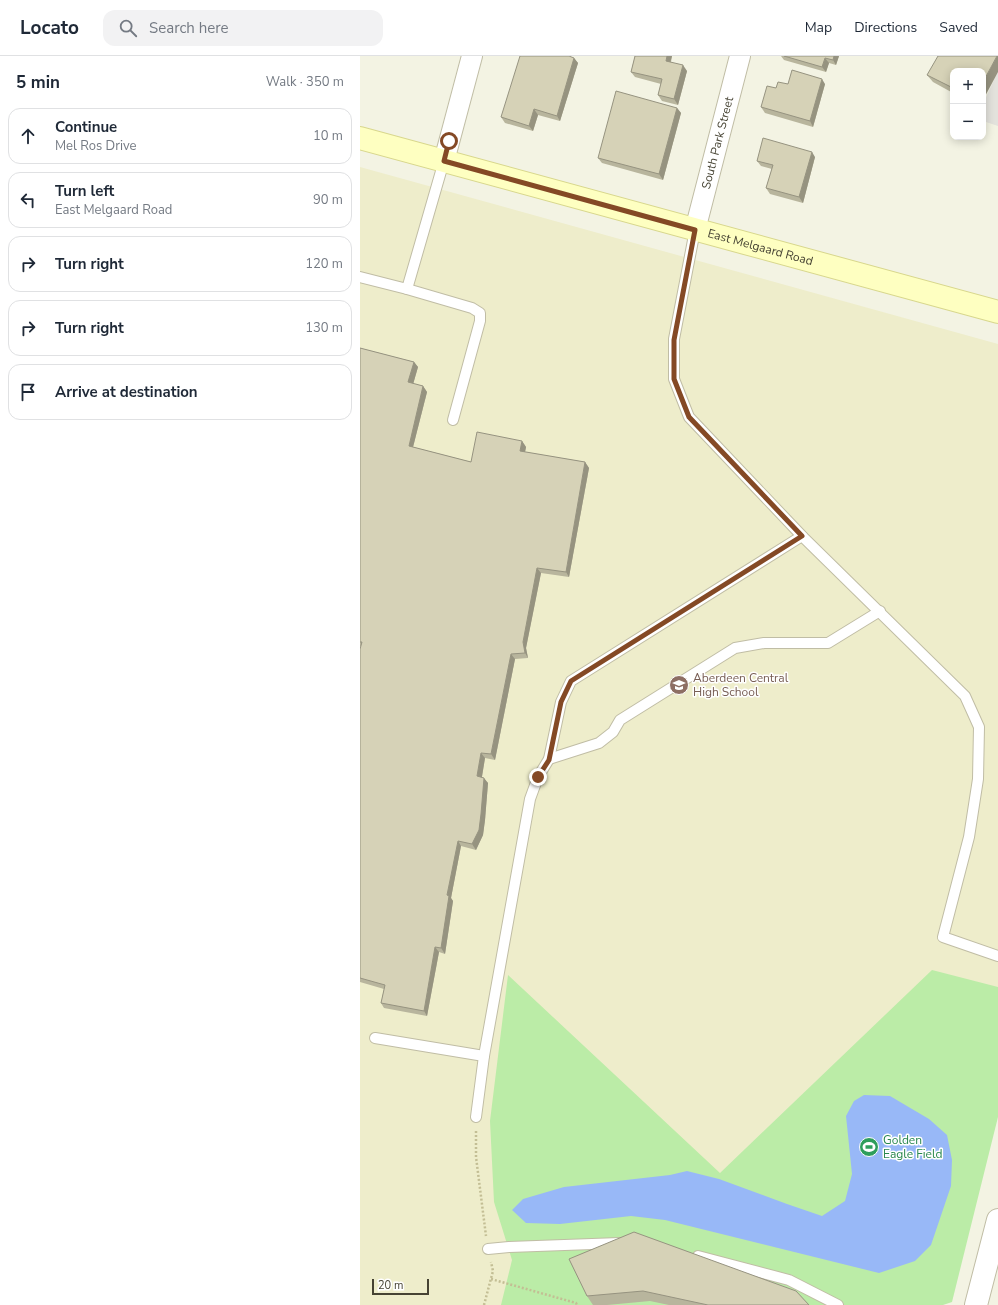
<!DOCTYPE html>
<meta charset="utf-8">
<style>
:root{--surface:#fff;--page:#f2f2f3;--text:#1f2937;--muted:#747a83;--line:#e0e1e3}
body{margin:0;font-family:"Nunito Sans",sans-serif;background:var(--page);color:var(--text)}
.controls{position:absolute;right:12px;top:12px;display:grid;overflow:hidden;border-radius:8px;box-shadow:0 2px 10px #0003}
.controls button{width:36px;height:36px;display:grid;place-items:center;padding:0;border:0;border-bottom:1px solid var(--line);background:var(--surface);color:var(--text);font:20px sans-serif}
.scale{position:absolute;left:12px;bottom:10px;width:57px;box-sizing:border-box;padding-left:4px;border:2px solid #464333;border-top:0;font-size:11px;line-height:14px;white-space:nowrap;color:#464333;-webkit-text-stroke:3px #fff;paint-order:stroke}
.stop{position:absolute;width:12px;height:12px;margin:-9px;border:3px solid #844925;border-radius:50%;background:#fff}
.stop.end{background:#844925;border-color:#fff;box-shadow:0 1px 4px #0008}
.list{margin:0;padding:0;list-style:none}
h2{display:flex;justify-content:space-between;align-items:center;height:52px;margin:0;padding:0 16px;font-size:17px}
h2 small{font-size:13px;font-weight:400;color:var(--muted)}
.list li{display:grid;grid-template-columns:26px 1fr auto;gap:12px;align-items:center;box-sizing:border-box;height:56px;margin:0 8px 8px;padding:0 8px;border:1px solid var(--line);border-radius:12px}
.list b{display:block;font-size:15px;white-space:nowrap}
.list p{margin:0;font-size:13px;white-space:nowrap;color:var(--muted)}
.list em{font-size:13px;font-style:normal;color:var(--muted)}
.icon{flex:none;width:22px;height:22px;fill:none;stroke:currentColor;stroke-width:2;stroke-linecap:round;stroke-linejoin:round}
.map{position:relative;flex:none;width:638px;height:1249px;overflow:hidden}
header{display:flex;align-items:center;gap:24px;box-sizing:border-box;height:56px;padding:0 20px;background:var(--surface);border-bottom:1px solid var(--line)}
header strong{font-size:19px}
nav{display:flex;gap:22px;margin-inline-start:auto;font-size:14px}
.search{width:280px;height:36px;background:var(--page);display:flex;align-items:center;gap:10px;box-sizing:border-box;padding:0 14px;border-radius:12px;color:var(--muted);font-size:15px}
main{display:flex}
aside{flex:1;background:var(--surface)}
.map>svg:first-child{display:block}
</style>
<header>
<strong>Locato</strong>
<div class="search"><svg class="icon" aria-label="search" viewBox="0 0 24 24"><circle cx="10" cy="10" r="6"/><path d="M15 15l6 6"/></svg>Search here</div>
<nav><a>Map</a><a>Directions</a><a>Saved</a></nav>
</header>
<main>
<aside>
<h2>5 min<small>Walk · 350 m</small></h2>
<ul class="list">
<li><svg class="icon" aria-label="ahead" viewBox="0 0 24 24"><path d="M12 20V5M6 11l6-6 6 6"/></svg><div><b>Continue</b><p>Mel Ros Drive</p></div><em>10 m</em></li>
<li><svg class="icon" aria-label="left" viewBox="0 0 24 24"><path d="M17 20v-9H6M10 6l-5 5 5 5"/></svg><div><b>Turn left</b><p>East Melgaard Road</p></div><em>90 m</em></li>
<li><svg class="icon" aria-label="right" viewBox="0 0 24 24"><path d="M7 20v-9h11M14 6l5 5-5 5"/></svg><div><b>Turn right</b></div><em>120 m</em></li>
<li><svg class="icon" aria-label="right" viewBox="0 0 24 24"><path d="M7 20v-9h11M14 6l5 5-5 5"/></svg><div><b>Turn right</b></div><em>130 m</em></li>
<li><svg class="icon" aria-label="arrive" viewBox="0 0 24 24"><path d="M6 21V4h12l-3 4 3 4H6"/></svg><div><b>Arrive at destination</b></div></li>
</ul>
</aside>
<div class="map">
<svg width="638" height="1249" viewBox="0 0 638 1249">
<rect width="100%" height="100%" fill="#f3f3e3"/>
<polygon fill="#eeedcb" points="0,111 638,288 638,969 564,1249 0,1249"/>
<polygon fill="#bbeca7" points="572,914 638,931 638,1061 592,1246 583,1249 141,1249 152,1204 134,1146 130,1065 148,919 360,1117"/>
<polygon fill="#e3e2dc" points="638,15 638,70 623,65 623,48"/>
<polygon fill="#98b8f7" points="504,1039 530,1040 569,1063 587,1079 592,1104 591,1130 571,1189 555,1205 519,1217 305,1164 271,1160 200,1168 166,1167 152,1154 163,1143 204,1131 310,1119 327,1115 359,1123 427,1148 462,1160 485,1145 492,1118 486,1060 494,1045"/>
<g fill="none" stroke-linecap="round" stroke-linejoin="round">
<g stroke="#c0bda5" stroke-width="12">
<g id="service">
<polyline points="335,174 314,283 314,323 329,361 442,480 605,640 619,671 618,723 609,781 583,881 638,900"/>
<polyline points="0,221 47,233 84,105"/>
<polyline points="47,233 112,252 120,257 120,265 93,364"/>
<polyline points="189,703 239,687 253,676 260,664 375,592 404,587 468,587 520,555"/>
<polyline points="15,982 124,1000"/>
<polyline points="116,1061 124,1000 170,743 178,721 189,703 201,646 211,625 442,480"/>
<polyline points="128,1193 149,1191 260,1187"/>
<polyline points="338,1200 429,1224 478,1249"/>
</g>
</g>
<g stroke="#c0bda5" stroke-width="22">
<g id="minor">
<polyline points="84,105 112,0"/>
<path id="s1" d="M335 174 380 0"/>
</g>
</g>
<g stroke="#c0bda5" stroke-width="24">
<polyline id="tertiary" points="616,1249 638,1164"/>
</g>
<g stroke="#d8d78d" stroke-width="24">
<g id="secondary">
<path id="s2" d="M0 82 638 256"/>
</g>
</g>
<g stroke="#c3be94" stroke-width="2.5" stroke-dasharray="2 2" stroke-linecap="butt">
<polyline points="116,1075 116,1101 126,1180"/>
<polyline points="131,1223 216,1247 217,1249"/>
<polyline points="124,1249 133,1215 131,1206"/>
</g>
<use href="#service" stroke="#fff" stroke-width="10"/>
<use href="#minor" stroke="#fff" stroke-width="20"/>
<use href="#tertiary" stroke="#fff" stroke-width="22"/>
<use href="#secondary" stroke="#feffc1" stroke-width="22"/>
</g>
<g fill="#b8b59d">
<polygon points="275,0 312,0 311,6 327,15 318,49 302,45 298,39 301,28 275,21 271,16"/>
<polygon points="421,0 479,0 476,9 469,7 466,16 424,4"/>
<polygon points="214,2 218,7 200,65 178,59 173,75 145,67 141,61"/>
<polygon points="593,15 593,37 573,26 567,19"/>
<polygon points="428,28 465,28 453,71 405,57 401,51 416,32"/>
<polygon points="317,52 321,57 303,124 242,107 238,102"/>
<polygon points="455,101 443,147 410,138 406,132 412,113 401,110 397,105"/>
<polygon points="0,292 54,306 58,311 53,328 63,330 67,336 53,391 111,406 162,385 166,391 165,396 225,406 229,412 209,521 181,517 166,592 168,602 155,603 135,704 125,702 122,721 128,727 125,764 123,779 116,794 101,790 91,842 93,845 85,898 79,896 67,960 24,952 21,947 24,933 0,926 0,593 1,590 0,590"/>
<polygon points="209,1203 449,1249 309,1249 290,1245 247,1249 233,1249 227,1240"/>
</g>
<g fill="#969380">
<polygon points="307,0 312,0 309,11 306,5"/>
<polygon points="474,0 479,0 476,9 473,4"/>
<polygon points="637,0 638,0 638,16 623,44 623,26"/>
<polygon points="214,2 218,7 200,65 197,60"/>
<polygon points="465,2 469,7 466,16 462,11"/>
<polygon points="323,9 327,15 318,49 314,43"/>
<polygon points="462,23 465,28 453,71 450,65"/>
<polygon points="317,52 321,57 303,124 299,118"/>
<polygon points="174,53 178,59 173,75 169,70"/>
<polygon points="452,96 455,101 443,147 439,141"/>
<polygon points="54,306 58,311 52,332 48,326"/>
<polygon points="63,330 67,336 52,395 49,390"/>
<polygon points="162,385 166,391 164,401 160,395"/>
<polygon points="225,406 229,412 209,521 206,516"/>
<polygon points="177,512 181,517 166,592 168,602 165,597 163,586"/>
<polygon points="151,598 155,603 135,704 131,698"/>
<polygon points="121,697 125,702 121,726 117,720"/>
<polygon points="124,722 128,727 125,764 123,779 116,794 112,788"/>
<polygon points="98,785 101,790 91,842 93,845 85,898 81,892 87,839"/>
<polygon points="75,891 79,896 67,960 64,955"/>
</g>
<g fill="#d6d2b7" stroke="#969380">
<polygon points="160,0 209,0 214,2 197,60 174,53 169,70 141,61"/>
<polygon points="275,0 307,0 306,5 323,9 314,43 298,39 302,23 271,16"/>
<polygon points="424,0 474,0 473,4 465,2 462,11"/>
<polygon points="578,0 637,0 623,26 623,15 593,15 593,32 567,19"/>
<polygon points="432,14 462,23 450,65 401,51 407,30 416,32 418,26 428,28"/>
<polygon points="256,35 317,52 299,118 238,102"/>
<polygon points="403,82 452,96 439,141 406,132 413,109 397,105"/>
<polygon points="0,292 54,306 48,326 63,330 49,390 111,406 117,376 162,385 160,395 225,406 206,516 177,512 163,586 165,597 151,598 131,698 121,697 117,720 124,722 121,758 119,774 112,788 98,785 87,839 89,840 81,892 75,891 64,955 21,947 25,929 0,922 0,593 2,586 0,586"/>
<polygon points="274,1176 436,1235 449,1249 348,1249 283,1235 227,1240 209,1203"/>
</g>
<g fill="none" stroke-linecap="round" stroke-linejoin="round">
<polyline stroke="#844925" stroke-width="5" points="89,85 84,105 335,174 314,284 314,323 329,361 442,480 211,625 201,646 189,704 178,721"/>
</g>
<defs>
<g id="school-disc" transform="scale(1)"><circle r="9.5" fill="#8d6e63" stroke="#fff"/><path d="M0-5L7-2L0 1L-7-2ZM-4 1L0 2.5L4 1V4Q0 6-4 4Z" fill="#fff"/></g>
<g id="stadium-disc" transform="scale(1)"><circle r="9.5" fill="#2e9e5b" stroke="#fff"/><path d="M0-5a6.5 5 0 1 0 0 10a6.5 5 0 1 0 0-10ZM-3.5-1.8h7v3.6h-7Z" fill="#fff"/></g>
</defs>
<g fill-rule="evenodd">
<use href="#school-disc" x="319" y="629"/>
<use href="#stadium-disc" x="509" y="1091"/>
</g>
<g text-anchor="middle" stroke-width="3" stroke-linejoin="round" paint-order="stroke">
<g font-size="12" fill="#464333" stroke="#fff">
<text dy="4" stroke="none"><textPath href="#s1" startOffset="90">South Park Street</textPath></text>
<text dy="4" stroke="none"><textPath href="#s2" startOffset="415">East Melgaard Road</textPath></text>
</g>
<g font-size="12" fill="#785e54" stroke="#fff" text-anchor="start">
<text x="333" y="626">Aberdeen Central<tspan x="333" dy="14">High School</tspan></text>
</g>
<g font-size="12" fill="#27864d" stroke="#fff" text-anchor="start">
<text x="523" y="1088">Golden<tspan x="523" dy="14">Eagle Field</tspan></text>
</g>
</g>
</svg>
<div class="controls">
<button>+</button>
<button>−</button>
</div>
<div class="scale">20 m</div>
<div class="stop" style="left:89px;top:85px"></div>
<div class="stop end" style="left:178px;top:721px"></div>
</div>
</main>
